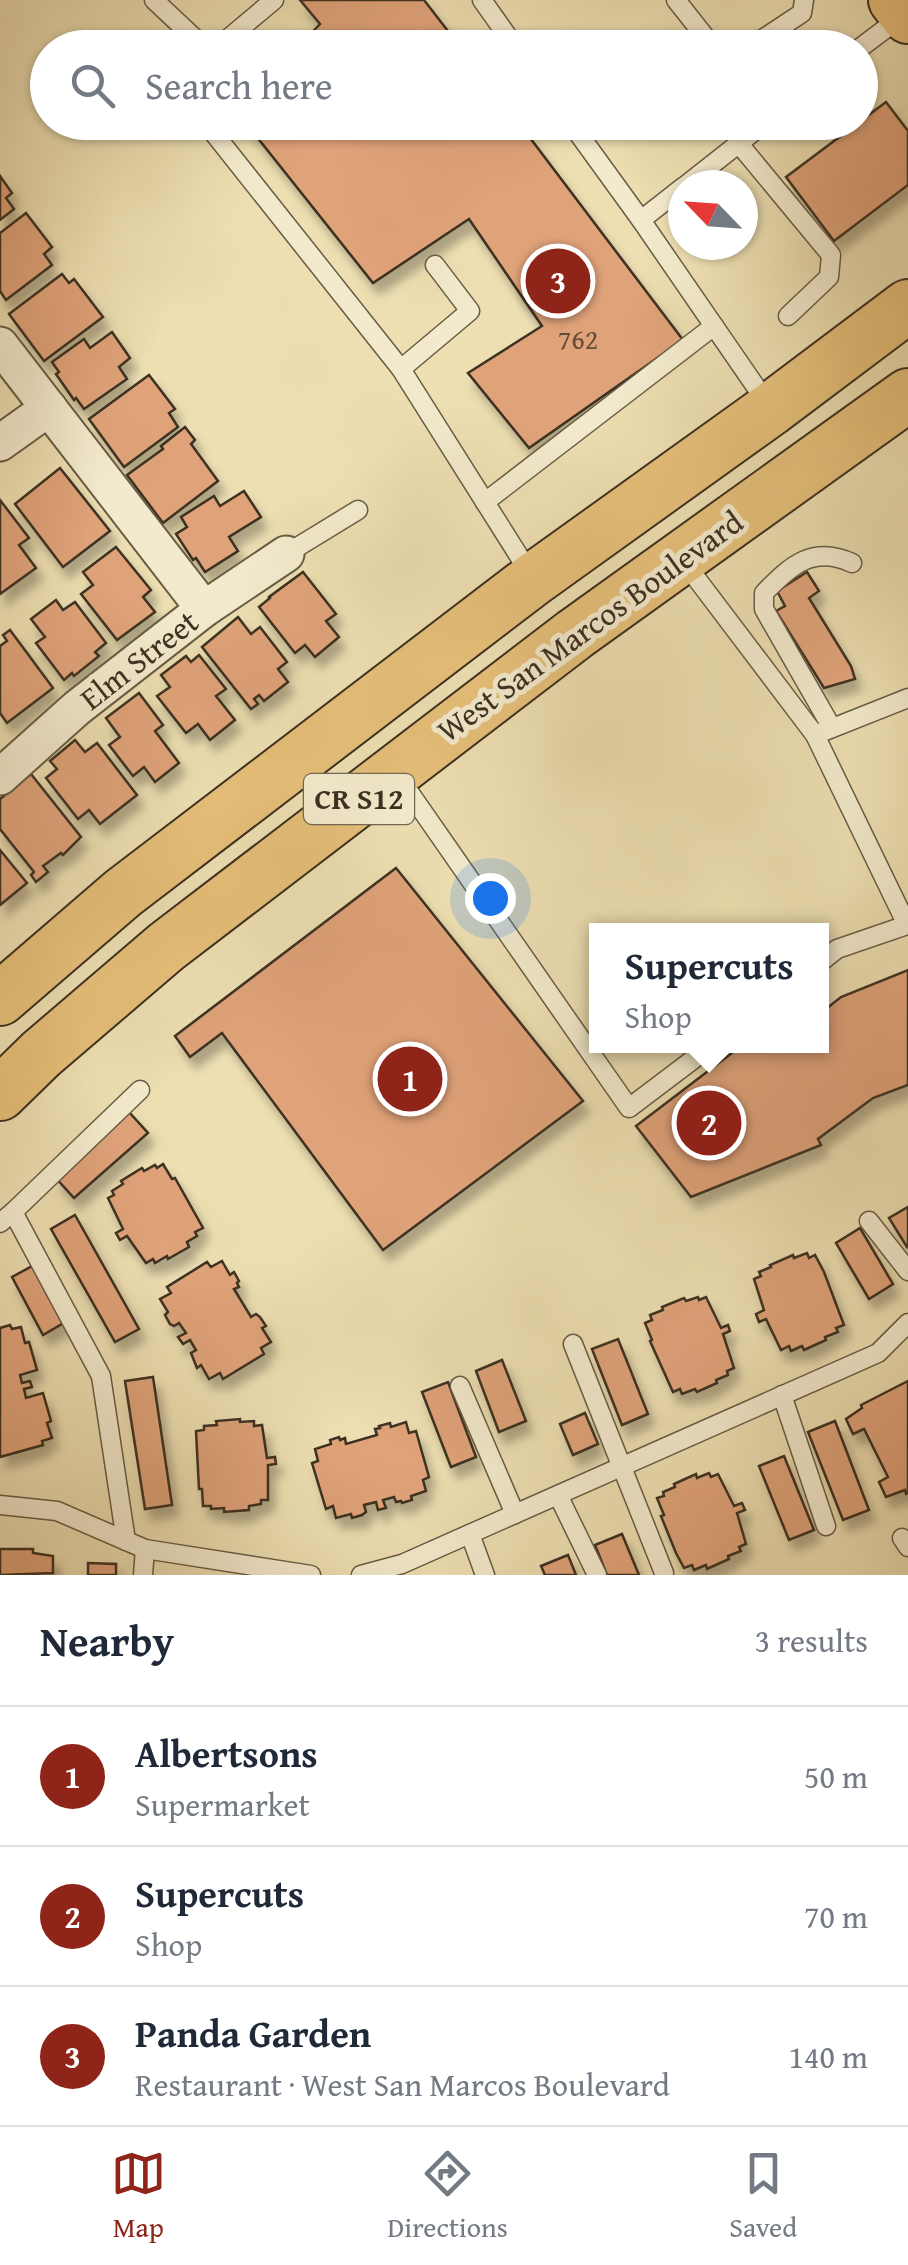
<!DOCTYPE html>
<meta charset="utf-8">
<style>
:root{--surface:#fff;--page:#f6f6f7;--text:#1f2937;--muted:#747a83;--line:#e0e1e3;--accent:#8f2418}
body{margin:0;font-family:"Gentium Book Plus",serif;background:var(--page);color:var(--text)}
.compass{position:absolute;left:668px;top:170px;width:90px;height:90px;border-radius:50%;background:var(--surface);box-shadow:0 2px 8px #0004;rotate:295deg}
.you{position:absolute;left:490px;top:898px;width:35px;height:35px;margin:-25px;border:8px solid #fff;border-radius:50%;background:#1a73e8;box-shadow:0 0 0 15px #1a73e833}
.badge{display:grid;place-items:center;width:65px;height:65px;border-radius:50%;background:var(--accent);color:#fff;font-size:32px;font-weight:700}
.pin{position:absolute;translate:-50% -50%;border:5px solid #fff;box-shadow:0 2px 10px #0006}
.popup{position:absolute;left:589px;top:923px;width:240px;height:130px;box-sizing:border-box;display:grid;place-content:center;border-radius:0px;background:var(--surface);filter:drop-shadow(0 2px 8px #0005);font-size:32px;white-space:nowrap;color:var(--muted)}
.popup b{font-size:38px;color:var(--text)}
.popup::after{content:'';position:absolute;left:50%;top:100%;margin-left:-20px;border:20px solid transparent;border-top-color:var(--surface)}
.list{margin:0;padding:0;list-style:none}
h2{display:flex;justify-content:space-between;align-items:center;height:130px;margin:0;padding:0 40px;font-size:42px}
h2 small{font-size:32px;font-weight:400;color:var(--muted)}
.list li{display:grid;grid-template-columns:65px 1fr auto;gap:30px;align-items:center;box-sizing:border-box;height:140px;padding:0 40px;border-top:2px solid var(--line)}
.list b{display:block;font-size:38px;white-space:nowrap}
.list p{margin:0;font-size:32px;white-space:nowrap;color:var(--muted)}
.list em{font-size:32px;font-style:normal;color:var(--muted)}
.icon{flex:none;width:55px;height:55px;fill:none;stroke:currentColor;stroke-width:2;stroke-linecap:round;stroke-linejoin:round}
.map{position:relative;flex:none;width:908px;height:1575px;overflow:hidden}
.search{position:absolute;background:var(--surface);box-shadow:0 2px 8px #0004;left:30px;right:30px;top:30px;height:110px;display:flex;align-items:center;gap:25px;box-sizing:border-box;padding:0 35px;border-radius:55px;color:var(--muted);font-size:38px}
.sheet{height:550px;background:var(--surface)}
nav{display:flex;justify-content:space-around;align-items:center;box-sizing:border-box;height:140px;border-top:2px solid var(--line);background:var(--surface);font-size:28px;color:var(--muted)}
nav a{display:grid;justify-items:center;gap:5px}
nav .on{color:var(--accent)}
.map>svg:first-child{display:block}
</style>
<div class="map">
<svg width="908" height="1575" viewBox="0 0 908 1575">
<defs>
<filter id="shadow"><feDropShadow dx="6" dy="11" stdDeviation="5" flood-color="#0004"/></filter>
</defs>
<rect width="100%" height="100%" fill="#eddfb2"/>
<filter id="stains"><feTurbulence type="fractalNoise" baseFrequency=".002" numOctaves="4"/><feColorMatrix values="0 0 0 0 .2 0 0 0 0 .09 0 0 0 0 .02 0 0 0 .5 -.17"/></filter>
<radialGradient id="worn" r=".72"><stop offset=".6" stop-color="#630" stop-opacity="0"/><stop offset="1" stop-color="#630" stop-opacity=".3"/></radialGradient>
<g fill="#dfa279" stroke="#3c3021" stroke-width="2.5" filter="url(#shadow)">
<polygon points="300,0 424,0 461,48 297,48 320,24"/>
<polygon points="886,102 908,131 908,185 834,241 786,177"/>
<polygon points="245,122 518,122 683,340 529,448 468,373 542,326 469,219 373,283"/>
<polygon points="0,176 12,193 6,198 14,209 0,220"/>
<polygon points="26,213 52,247 44,254 52,265 6,300 0,291 0,233"/>
<polygon points="62,274 69,283 74,279 103,317 44,361 9,314"/>
<polygon points="112,332 130,358 119,367 127,379 84,409 76,398 74,400 56,374 59,372 52,362 84,339 90,348"/>
<polygon points="149,375 175,409 169,413 178,427 124,467 89,419"/>
<polygon points="185,427 195,440 191,444 218,481 163,523 127,475 163,449 161,446"/>
<polygon points="60,468 110,531 63,567 15,504"/>
<polygon points="244,491 261,517 229,537 238,551 205,572 196,558 193,560 176,534 187,527 181,517 214,496 220,506"/>
<polygon points="0,500 29,538 19,545 36,568 0,594"/>
<polygon points="116,547 151,590 143,597 155,612 117,640 81,594 93,585 83,572"/>
<polygon points="303,572 336,614 326,621 339,637 315,657 305,645 295,653 259,607 270,598 269,597"/>
<polygon points="807,572 819,591 809,598 851,666 855,679 824,688 776,611 785,606 777,591"/>
<polygon points="56,600 63,610 75,602 106,643 95,652 99,656 74,676 72,673 64,680 36,643 45,637 31,619"/>
<polygon points="238,617 251,634 260,627 287,662 278,669 288,682 264,701 259,695 254,699 258,704 251,709 202,647"/>
<polygon points="10,630 53,688 7,723 0,713 0,646 7,641 3,635"/>
<polygon points="199,655 226,689 216,696 235,720 210,740 198,724 186,733 157,696 170,687 161,675 186,656 191,662"/>
<polygon points="139,693 163,725 155,731 179,763 155,782 144,767 133,776 109,745 120,737 106,718"/>
<polygon points="75,740 85,752 97,743 137,795 100,824 89,810 78,819 46,778 57,769 50,761"/>
<polygon points="31,774 81,837 63,855 61,853 43,866 48,872 36,882 31,875 34,872 0,829 0,799"/>
<polygon points="0,850 27,883 0,905"/>
<polygon points="396,868 583,1101 383,1250 222,1033 190,1057 175,1036"/>
<polygon points="908,970 908,1085 873,1098 818,1139 821,1145 691,1197 636,1126 741,1046 769,1046 772,1049 776,1046 822,1046 822,1012 841,997"/>
<polygon points="129,1112 148,1133 74,1198 55,1177"/>
<polygon points="163,1164 172,1179 175,1178 203,1228 195,1232 197,1236 187,1242 189,1247 168,1259 167,1256 155,1263 153,1259 146,1263 127,1236 120,1240 116,1233 123,1229 108,1198 114,1195 112,1191 123,1184 121,1181 142,1168 144,1171 155,1165 157,1168"/>
<polygon points="908,1207 908,1246 907,1247 889,1218"/>
<polygon points="75,1215 139,1329 115,1342 51,1229"/>
<polygon points="860,1228 893,1284 869,1299 836,1243"/>
<polygon points="807,1253 809,1258 815,1255 824,1272 844,1325 836,1328 838,1332 825,1337 826,1340 804,1350 802,1346 791,1351 789,1346 781,1350 766,1319 759,1322 756,1314 764,1310 754,1279 761,1276 759,1272 771,1267 770,1265 793,1255 794,1258"/>
<polygon points="222,1261 230,1275 234,1272 239,1281 237,1283 239,1287 234,1289 251,1317 256,1314 260,1317 266,1326 262,1328 271,1342 261,1348 264,1354 223,1379 220,1373 209,1379 201,1365 197,1368 191,1353 196,1350 190,1340 183,1344 178,1337 186,1333 179,1323 174,1326 170,1324 165,1315 168,1312 160,1299 171,1293 167,1287 207,1262 211,1267"/>
<polygon points="36,1264 67,1321 43,1335 12,1277"/>
<polygon points="698,1297 699,1300 706,1297 721,1328 728,1325 730,1331 723,1334 734,1368 727,1371 728,1375 716,1380 717,1383 697,1392 695,1389 682,1394 680,1389 673,1392 650,1341 652,1340 645,1323 652,1320 650,1315 663,1310 662,1307 684,1298 686,1301"/>
<polygon points="10,1325 12,1329 21,1327 25,1343 29,1342 37,1370 20,1375 22,1383 30,1381 32,1387 24,1389 26,1398 43,1393 51,1421 47,1423 52,1438 42,1441 43,1445 0,1457 0,1328"/>
<polygon points="618,1339 648,1414 622,1425 592,1349"/>
<polygon points="502,1360 526,1421 499,1432 476,1371"/>
<polygon points="153,1377 172,1505 145,1509 125,1381"/>
<polygon points="908,1381 908,1493 906,1494 905,1490 886,1497 879,1482 888,1477 864,1429 853,1434 846,1419 862,1408 861,1405"/>
<polygon points="448,1382 476,1457 451,1467 422,1392"/>
<polygon points="585,1413 598,1444 573,1455 560,1424"/>
<polygon points="240,1419 240,1422 254,1421 254,1426 262,1425 267,1458 275,1457 276,1464 268,1465 268,1500 261,1500 261,1504 249,1506 249,1510 224,1512 224,1508 211,1509 211,1506 203,1506 202,1489 199,1489 196,1431 204,1430 204,1426 217,1425 216,1421"/>
<polygon points="835,1421 869,1510 843,1520 808,1432"/>
<polygon points="406,1422 409,1433 416,1431 429,1477 423,1480 426,1491 411,1496 412,1500 402,1503 401,1501 396,1502 394,1497 383,1500 386,1508 378,1510 376,1502 364,1505 366,1512 362,1515 352,1518 351,1514 336,1518 333,1506 326,1509 312,1463 318,1461 315,1449 331,1444 330,1440 339,1437 340,1440 345,1438 346,1444 377,1435 375,1429 380,1428 379,1426 390,1423 391,1427"/>
<polygon points="784,1456 814,1530 789,1540 759,1466"/>
<polygon points="709,1473 711,1477 718,1474 734,1506 742,1503 745,1510 737,1513 746,1544 739,1547 741,1551 728,1556 729,1559 707,1569 706,1565 694,1570 692,1565 684,1568 676,1553 661,1516 664,1515 657,1498 664,1496 663,1492 675,1487 674,1484 696,1474 697,1478"/>
<polygon points="622,1534 639,1575 607,1575 595,1545"/>
<polygon points="0,1549 33,1549 33,1553 53,1556 53,1573 0,1575"/>
<polygon points="568,1555 576,1575 545,1575 541,1566"/>
<polygon points="88,1563 116,1564 116,1575 88,1575"/>
</g>
<g fill="none" stroke-linecap="round" stroke-linejoin="round">
<g stroke="#685c45" stroke-width="21">
<g id="lane">
<polyline points="154,0 205,48"/>
<polyline points="482,0 516,48"/>
<polyline points="676,0 714,48"/>
<polyline points="217,48 274,0"/>
<polyline points="749,48 802,13 804,0"/>
<polyline points="860,48 901,17"/>
<polyline points="212,122 212,131 401,369 531,575"/>
<polyline points="570,122 641,220"/>
<polyline points="739,144 831,255 829,277 788,316"/>
<polyline points="686,185 766,122"/>
<polyline points="683,187 641,220 769,406"/>
<polyline points="401,369 470,311 435,265"/>
<polyline points="485,502 714,326"/>
<polyline points="286,554 358,510"/>
<polyline points="684,562 815,735 908,698"/>
<path d="M832 728 764 609V593C791 565 813 545 852 563"/>
<polyline points="815,735 907,925 837,949 822,961"/>
<polyline points="398,776 629,1108 711,1046"/>
<polyline points="13,1212 140,1090"/>
<polyline points="869,1221 908,1271"/>
<polyline points="0,1223 13,1212 101,1376 126,1541"/>
<polyline points="573,1344 664,1573"/>
<polyline points="460,1386 515,1514"/>
<polyline points="782,1395 826,1526"/>
<polyline points="558,1495 597,1575"/>
<polyline points="0,1505 57,1511 145,1549 311,1575"/>
<polyline points="470,1534 485,1575"/>
<polyline points="902,1538 908,1547"/>
<polyline points="143,1575 145,1549"/>
<polyline points="361,1575 402,1564 878,1353 908,1323"/>
</g>
</g>
<g stroke="#685c45" stroke-width="39">
<g id="street">
<polyline points="0,345 204,609"/>
<polyline points="0,443 49,408"/>
<polyline points="0,777 77,708 204,609 286,554"/>
</g>
</g>
<g stroke="#3c3021" stroke-width="56">
<g id="primary">
<polyline points="895,0 908,17"/>
<polyline points="0,999 123,893 534,579 771,409 908,306"/>
<polyline points="0,1094 41,1054 166,947 575,634 908,395"/>
</g>
</g>
<use href="#lane" stroke="#f3eacd" stroke-width="18"/>
<use href="#street" stroke="#f3eacd" stroke-width="35"/>
<use href="#primary" stroke="#e6c079" stroke-width="52"/>
</g>
<g text-anchor="middle" stroke-width="10" stroke-linejoin="round" paint-order="stroke">
<g font-size="28" fill="#654c37">
<text x="578" y="349">762</text>
</g>
<rect fill="#f3eacd" stroke="#736855" stroke-width="2.5" x="304" y="774" width="110" height="50" rx="8"/>
<g font-size="30" font-weight="bold" fill="#3c3021">
<text x="359" y="809">CR S12</text>
</g>
<g font-size="32" fill="#3c3021" stroke="#f3eacd">
<text transform="translate(590 626) rotate(-36)" y="11">West San Marcos Boulevard</text>
<text transform="translate(139 660) rotate(-38)" y="11">Elm Street</text>
</g>
</g>
<rect width="100%" height="100%" filter="url(#stains)"/>
<rect width="100%" height="100%" fill="url(#worn)"/>
</svg>
<svg class="compass" viewBox="-18 -18 36 36"><path d="M0-13l5 13h-10z" fill="#e53935"/><path d="M0 13l5-13h-10z" fill="#747a83"/></svg>
<div class="you"></div>
<div class="pin badge" style="left:410px;top:1079px">1</div>
<div class="pin badge" style="left:709px;top:1123px">2</div>
<div class="popup"><b>Supercuts</b>Shop</div>
<div class="pin badge" style="left:558px;top:281px">3</div>
<div class="search"><svg class="icon" aria-label="search" viewBox="0 0 24 24"><circle cx="10" cy="10" r="6"/><path d="M15 15l6 6"/></svg>Search here</div>
</div>
<section class="sheet">
<h2>Nearby<small>3 results</small></h2>
<ul class="list">
<li><span class="badge">1</span><div><b>Albertsons</b><p>Supermarket</p></div><em>50 m</em></li>
<li><span class="badge">2</span><div><b>Supercuts</b><p>Shop</p></div><em>70 m</em></li>
<li><span class="badge">3</span><div><b>Panda Garden</b><p>Restaurant · West San Marcos Boulevard</p></div><em>140 m</em></li>
</ul>
</section>
<nav>
<a class="on"><svg class="icon" aria-label="map" viewBox="0 0 24 24"><path d="M3 6l6-2 6 2 6-2v14l-6 2-6-2-6 2zM9 4v14M15 6v14"/></svg>Map</a>
<a><svg class="icon" aria-label="directions" viewBox="0 0 24 24"><path d="M12 3l9 9-9 9-9-9zM9 14v-3h6M13 9l2 2-2 2"/></svg>Directions</a>
<a><svg class="icon" aria-label="saved" viewBox="0 0 24 24"><path d="M7 4h10v16l-5-4-5 4z"/></svg>Saved</a>
</nav>
